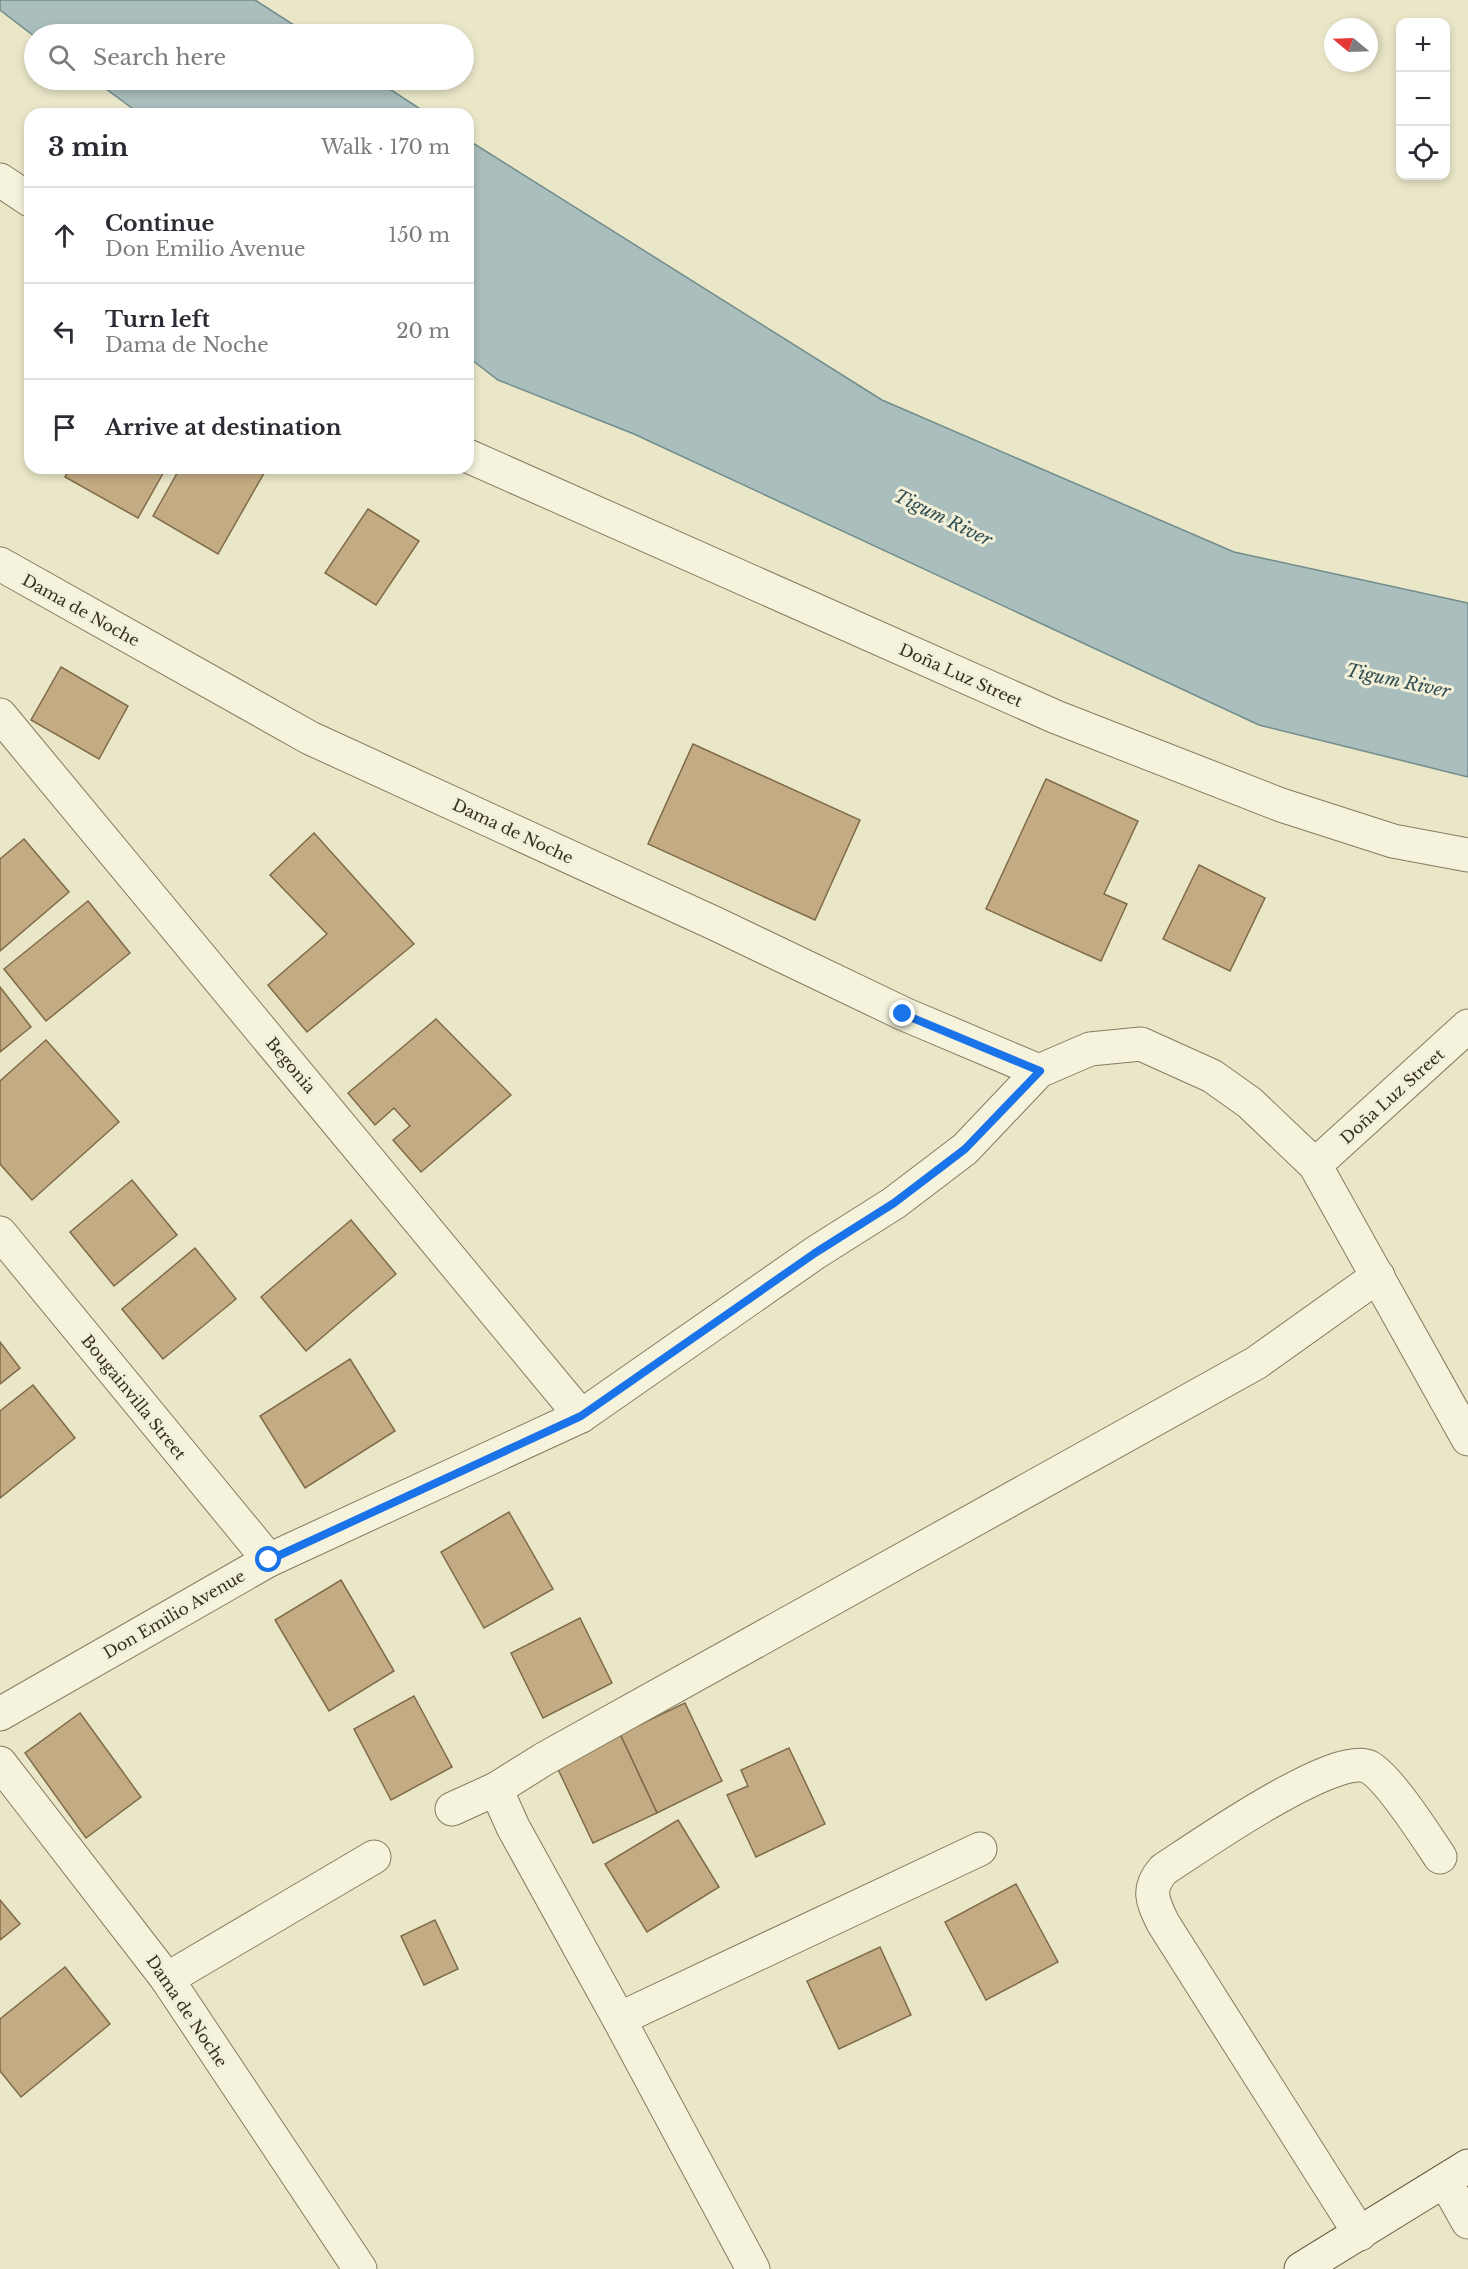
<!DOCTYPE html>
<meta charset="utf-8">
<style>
:root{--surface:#fff;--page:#f2f2f3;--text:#2b2b33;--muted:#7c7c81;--line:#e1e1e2}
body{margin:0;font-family:"Libre Baskerville",serif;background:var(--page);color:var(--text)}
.controls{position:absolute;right:18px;top:18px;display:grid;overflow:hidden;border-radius:12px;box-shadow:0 3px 9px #0003}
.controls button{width:54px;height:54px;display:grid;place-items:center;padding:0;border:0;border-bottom:2px solid var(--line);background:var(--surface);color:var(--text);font:30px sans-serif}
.compass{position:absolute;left:1324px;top:18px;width:54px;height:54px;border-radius:50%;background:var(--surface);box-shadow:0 3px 9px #0003;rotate:289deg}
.stop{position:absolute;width:18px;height:18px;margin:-14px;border:4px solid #1a73e8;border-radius:50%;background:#fff}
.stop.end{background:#1a73e8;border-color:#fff;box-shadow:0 2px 6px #0008}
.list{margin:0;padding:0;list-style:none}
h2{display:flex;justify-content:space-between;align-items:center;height:78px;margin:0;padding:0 24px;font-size:26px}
h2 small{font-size:20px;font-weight:400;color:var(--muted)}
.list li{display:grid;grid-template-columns:39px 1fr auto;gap:18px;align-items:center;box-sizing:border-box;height:96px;padding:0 24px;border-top:2px solid var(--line)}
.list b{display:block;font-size:22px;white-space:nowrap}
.list p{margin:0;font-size:20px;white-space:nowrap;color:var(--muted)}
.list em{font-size:20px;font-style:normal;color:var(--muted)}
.icon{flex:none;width:33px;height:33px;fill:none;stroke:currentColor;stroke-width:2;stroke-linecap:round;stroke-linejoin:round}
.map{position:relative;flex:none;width:1468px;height:2269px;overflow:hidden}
.search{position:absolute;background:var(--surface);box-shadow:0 3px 9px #0003;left:24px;top:24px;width:450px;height:66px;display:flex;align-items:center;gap:15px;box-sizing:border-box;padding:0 21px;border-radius:33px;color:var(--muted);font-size:22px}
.panel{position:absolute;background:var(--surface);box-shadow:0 3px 9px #0003;left:24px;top:108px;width:450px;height:366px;border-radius:18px}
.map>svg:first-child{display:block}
</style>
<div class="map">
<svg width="1468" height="2269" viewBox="0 0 1468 2269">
<rect width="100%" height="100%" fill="#eae7c9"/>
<g fill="#a9bebd" stroke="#718c8b" stroke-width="1.5">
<polygon points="0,0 255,0 308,34 34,36 0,10"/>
<polygon points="94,80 376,80 428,114 140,114"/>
<polygon points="468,140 882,400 1234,552 1468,603 1468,777 1259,725 634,434 498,380 468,357"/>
</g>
<g fill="#c3ac83" stroke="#806b48" stroke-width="1.5">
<polygon points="70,468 166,468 138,518 65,477"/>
<polygon points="180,468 267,468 218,554 153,516"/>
<polygon points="368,509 419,541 376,605 325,573"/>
<polygon points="61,667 128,706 99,759 31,720"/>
<polygon points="693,744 860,820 815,920 648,844"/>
<polygon points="1046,779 1138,821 1104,894 1127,904 1101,961 986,909"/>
<polygon points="314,833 414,944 307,1032 268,985 327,934 270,875"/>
<polygon points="24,839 69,892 0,951 0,859"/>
<polygon points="1199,865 1265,898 1230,971 1163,939"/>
<polygon points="88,901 130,953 46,1021 4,969"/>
<polygon points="0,987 31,1027 0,1052"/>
<polygon points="436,1019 511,1095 421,1172 393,1140 410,1126 394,1108 375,1125 348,1093"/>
<polygon points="46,1040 119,1122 32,1200 0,1164 0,1081"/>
<polygon points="132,1180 177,1235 114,1286 70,1232"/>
<polygon points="351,1220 396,1274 306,1351 261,1297"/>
<polygon points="195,1248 236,1299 163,1359 122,1309"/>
<polygon points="0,1342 20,1368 0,1384"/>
<polygon points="350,1359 395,1431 305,1488 260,1416"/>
<polygon points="33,1385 75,1438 0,1498 0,1411"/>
<polygon points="509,1512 553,1589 484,1628 441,1552"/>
<polygon points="341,1580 394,1671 329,1711 275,1620"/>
<polygon points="580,1618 612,1683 543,1718 511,1653"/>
<polygon points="414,1696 452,1767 391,1800 354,1729"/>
<polygon points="685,1703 722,1781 657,1813 620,1734"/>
<polygon points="80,1713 141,1797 86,1838 25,1753"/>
<polygon points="620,1734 657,1813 593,1843 556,1765"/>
<polygon points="789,1748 825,1824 756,1857 727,1795 748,1786 741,1770"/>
<polygon points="678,1820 719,1887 647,1932 605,1864"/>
<polygon points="1016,1884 1058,1962 986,2000 945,1922"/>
<polygon points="0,1900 20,1924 0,1940"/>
<polygon points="435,1920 458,1969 424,1985 401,1936"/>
<polygon points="880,1947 911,2015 839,2049 807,1981"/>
<polygon points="65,1967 110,2024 21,2097 0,2071 0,2019"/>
</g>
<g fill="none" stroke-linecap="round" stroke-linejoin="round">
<g stroke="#847b60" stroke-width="35">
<g id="street">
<polyline points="0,180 30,200"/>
<polyline points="468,456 1056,717 1281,805 1393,841 1468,855"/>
<polyline points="0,564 310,738 716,924 904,1014 1039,1071"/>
<polyline points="0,715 581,1416"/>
<polyline points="1315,1165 1468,1026"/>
<polyline points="0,1233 269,1560"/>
<polyline points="0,1714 269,1560 581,1416 815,1253 894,1203 965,1149 1039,1071 1090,1049 1141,1044 1212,1076 1250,1103 1315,1165 1468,1439"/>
<polyline points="0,1763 167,1979 360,2269"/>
<polyline points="496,1789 513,1827 619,2019 753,2269"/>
<polyline points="452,1809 496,1789 544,1759 1256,1363 1378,1276"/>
<polyline points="167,1979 374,1857"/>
<polyline points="619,2019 980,1849"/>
<polyline points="1445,2181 1468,2222"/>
<path d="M1360 2234 1163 1923C1153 1902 1146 1890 1163 1870 1195 1849 1336 1750 1369 1767 1389 1778 1426 1836 1440 1857"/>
</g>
</g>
<g stroke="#665c43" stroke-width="35">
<polyline id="secondary" points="1301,2269 1468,2166"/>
</g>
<use href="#street" stroke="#f5f3db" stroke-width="33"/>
<use href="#secondary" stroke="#f5f3db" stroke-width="33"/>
</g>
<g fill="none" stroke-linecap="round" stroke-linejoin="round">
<polyline stroke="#1a73e8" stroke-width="8" points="269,1560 581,1416 815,1253 894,1203 965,1149 1040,1071 903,1014"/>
</g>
<g text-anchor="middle" stroke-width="6" stroke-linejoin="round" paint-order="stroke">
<g font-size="16" fill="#363021" stroke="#f2f0d8">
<text transform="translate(81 610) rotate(29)" y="6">Dama de Noche</text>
<text transform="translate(961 675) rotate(24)" y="6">Doña Luz Street</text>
<text transform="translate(513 831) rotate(25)" y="6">Dama de Noche</text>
<text transform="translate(291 1065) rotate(50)" y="6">Begonia</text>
<text transform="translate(1392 1096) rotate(-42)" y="6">Doña Luz Street</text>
<text transform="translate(134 1397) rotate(51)" y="6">Bougainvilla Street</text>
<text transform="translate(174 1614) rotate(-30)" y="6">Don Emilio Avenue</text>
<text transform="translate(187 2011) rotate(56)" y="6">Dama de Noche</text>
</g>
<g font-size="18" font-style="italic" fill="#334f54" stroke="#f2f0d8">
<text transform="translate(943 518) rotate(26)" y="6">Tigum River</text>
<text transform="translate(1398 681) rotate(12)" y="6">Tigum River</text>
</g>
</g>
</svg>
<div class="controls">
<button>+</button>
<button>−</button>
<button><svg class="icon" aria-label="locate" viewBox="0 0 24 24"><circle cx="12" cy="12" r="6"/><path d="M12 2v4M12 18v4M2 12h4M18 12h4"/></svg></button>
</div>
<svg class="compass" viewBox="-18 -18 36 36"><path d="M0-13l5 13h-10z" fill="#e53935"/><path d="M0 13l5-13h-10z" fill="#7c7c81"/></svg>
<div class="stop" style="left:269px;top:1560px"></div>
<div class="stop end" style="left:903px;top:1014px"></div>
<div class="search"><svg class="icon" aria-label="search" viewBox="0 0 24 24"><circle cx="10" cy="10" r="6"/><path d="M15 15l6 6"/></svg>Search here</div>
<section class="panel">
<h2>3 min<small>Walk · 170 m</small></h2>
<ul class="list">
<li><svg class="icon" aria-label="ahead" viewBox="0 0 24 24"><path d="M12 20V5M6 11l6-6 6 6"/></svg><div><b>Continue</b><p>Don Emilio Avenue</p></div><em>150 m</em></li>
<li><svg class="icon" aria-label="left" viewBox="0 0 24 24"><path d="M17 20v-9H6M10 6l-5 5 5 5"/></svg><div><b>Turn left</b><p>Dama de Noche</p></div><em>20 m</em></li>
<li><svg class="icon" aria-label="arrive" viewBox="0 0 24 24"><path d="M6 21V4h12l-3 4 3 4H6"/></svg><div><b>Arrive at destination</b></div></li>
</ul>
</section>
</div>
